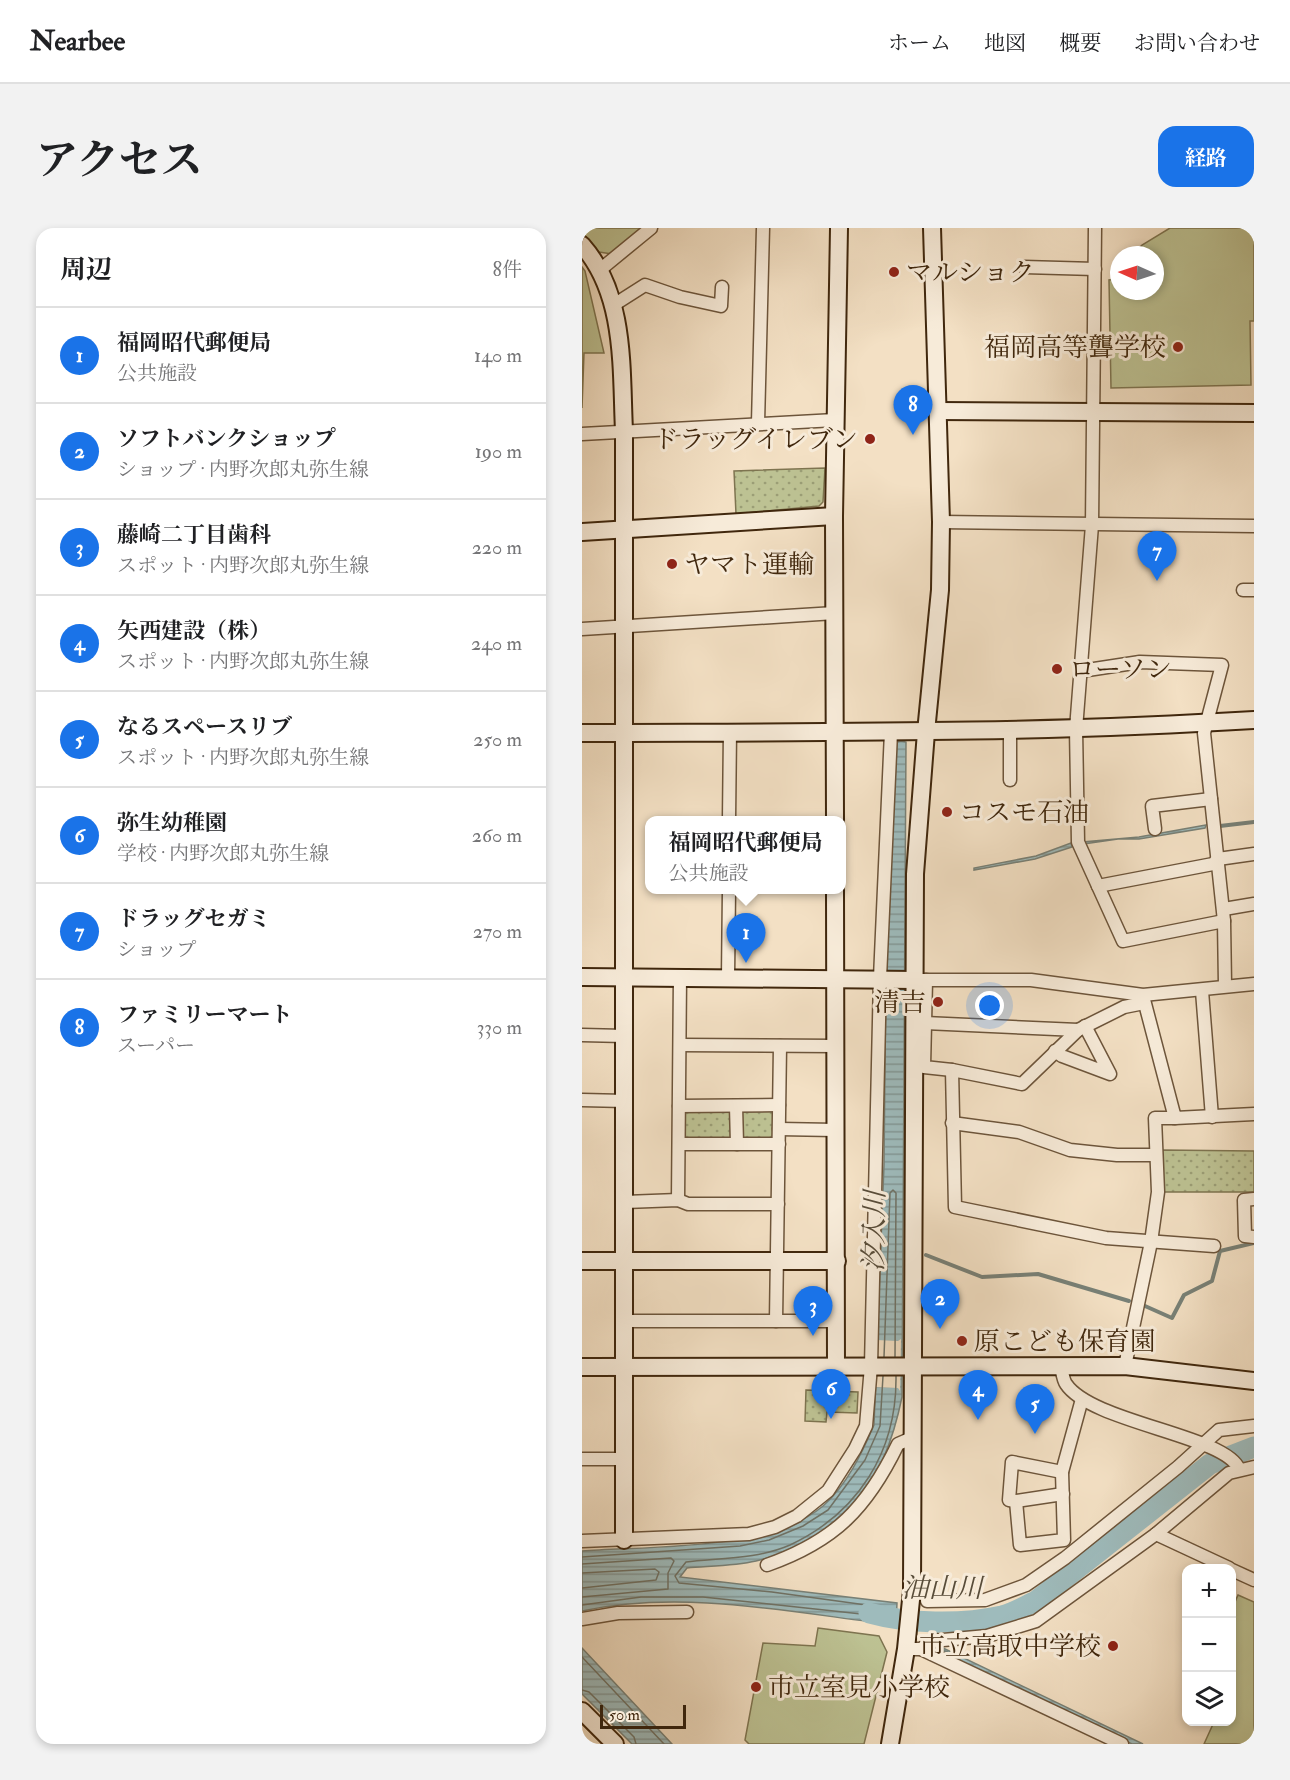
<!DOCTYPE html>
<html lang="ja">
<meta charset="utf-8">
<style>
:root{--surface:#fff;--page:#f2f2f2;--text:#202124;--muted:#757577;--line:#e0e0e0;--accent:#1a73e8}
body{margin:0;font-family:"IM FELL Double Pica","Noto Serif JP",serif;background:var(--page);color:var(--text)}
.controls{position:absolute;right:18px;bottom:18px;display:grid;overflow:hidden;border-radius:12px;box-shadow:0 3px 9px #0003}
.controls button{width:54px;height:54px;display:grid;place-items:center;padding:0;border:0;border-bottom:2px solid var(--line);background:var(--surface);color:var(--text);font:30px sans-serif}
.compass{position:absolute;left:528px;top:18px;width:54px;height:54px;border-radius:50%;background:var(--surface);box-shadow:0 3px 9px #0003;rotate:273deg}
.scale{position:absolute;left:18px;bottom:15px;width:86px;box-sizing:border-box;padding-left:6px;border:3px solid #40270d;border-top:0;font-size:16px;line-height:21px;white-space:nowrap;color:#40270d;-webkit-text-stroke:4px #f7ebd9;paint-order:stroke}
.you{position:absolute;left:408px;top:778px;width:21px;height:21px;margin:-15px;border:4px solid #fff;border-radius:50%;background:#1a73e8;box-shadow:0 0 0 9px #1a73e833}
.badge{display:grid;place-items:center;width:39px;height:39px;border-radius:50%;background:var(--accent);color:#fff;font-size:20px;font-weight:700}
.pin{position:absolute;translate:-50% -50px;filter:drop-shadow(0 2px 3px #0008)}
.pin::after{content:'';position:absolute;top:32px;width:21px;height:18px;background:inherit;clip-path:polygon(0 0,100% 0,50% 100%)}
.popup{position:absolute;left:63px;top:588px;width:201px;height:78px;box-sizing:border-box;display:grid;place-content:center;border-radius:12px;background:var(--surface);filter:drop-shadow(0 2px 4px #0005);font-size:20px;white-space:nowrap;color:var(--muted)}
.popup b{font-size:22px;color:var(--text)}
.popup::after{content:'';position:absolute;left:50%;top:100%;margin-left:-12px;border:12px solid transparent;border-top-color:var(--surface)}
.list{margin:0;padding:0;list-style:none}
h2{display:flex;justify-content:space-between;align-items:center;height:78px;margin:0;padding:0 24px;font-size:26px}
h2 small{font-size:20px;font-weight:400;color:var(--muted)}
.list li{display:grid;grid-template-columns:39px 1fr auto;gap:18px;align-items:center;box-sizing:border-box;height:96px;padding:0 24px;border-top:2px solid var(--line)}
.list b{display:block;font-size:22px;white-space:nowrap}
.list p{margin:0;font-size:20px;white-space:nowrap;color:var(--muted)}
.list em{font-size:20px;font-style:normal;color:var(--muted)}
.icon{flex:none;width:33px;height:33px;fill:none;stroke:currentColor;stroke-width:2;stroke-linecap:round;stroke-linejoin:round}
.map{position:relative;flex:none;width:672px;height:1516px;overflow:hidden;border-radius:18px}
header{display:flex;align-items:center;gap:36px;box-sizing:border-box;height:84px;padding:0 30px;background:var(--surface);border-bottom:2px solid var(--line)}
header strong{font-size:28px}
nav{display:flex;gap:33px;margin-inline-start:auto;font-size:21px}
.intro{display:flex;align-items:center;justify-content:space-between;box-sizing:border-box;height:144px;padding:0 36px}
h1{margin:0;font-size:42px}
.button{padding:15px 27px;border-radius:18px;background:var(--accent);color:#fff;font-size:21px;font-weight:700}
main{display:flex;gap:36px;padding:0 36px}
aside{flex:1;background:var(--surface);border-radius:18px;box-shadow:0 3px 9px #0003}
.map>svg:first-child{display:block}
</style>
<header>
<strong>Nearbee</strong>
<nav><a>ホーム</a><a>地図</a><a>概要</a><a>お問い合わせ</a></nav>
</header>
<div class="intro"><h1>アクセス</h1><a class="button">経路</a></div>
<main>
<aside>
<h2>周辺<small>8件</small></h2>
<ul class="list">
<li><span class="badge">1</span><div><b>福岡昭代郵便局</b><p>公共施設</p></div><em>140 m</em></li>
<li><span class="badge">2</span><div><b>ソフトバンクショップ</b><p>ショップ · 内野次郎丸弥生線</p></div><em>190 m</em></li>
<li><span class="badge">3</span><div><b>藤崎二丁目歯科</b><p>スポット · 内野次郎丸弥生線</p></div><em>220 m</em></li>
<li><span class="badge">4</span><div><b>矢西建設（株）</b><p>スポット · 内野次郎丸弥生線</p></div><em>240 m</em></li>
<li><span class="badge">5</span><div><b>なるスペースリブ</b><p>スポット · 内野次郎丸弥生線</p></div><em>250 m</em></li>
<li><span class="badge">6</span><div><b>弥生幼稚園</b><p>学校 · 内野次郎丸弥生線</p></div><em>260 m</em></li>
<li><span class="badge">7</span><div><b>ドラッグセガミ</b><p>ショップ</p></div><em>270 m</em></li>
<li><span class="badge">8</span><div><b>ファミリーマート</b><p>スーパー</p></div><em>330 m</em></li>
</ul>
</aside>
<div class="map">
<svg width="672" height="1516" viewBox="0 0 672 1516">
<defs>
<pattern id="park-dots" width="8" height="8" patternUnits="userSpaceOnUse" patternTransform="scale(1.5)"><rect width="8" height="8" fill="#bdc293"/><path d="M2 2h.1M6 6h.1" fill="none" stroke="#9b9e76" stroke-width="1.8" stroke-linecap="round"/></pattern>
<pattern id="water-rules" width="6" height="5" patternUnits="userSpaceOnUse" patternTransform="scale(1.5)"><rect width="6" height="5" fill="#9ebbbc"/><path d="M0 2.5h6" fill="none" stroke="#829897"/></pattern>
</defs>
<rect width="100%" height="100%" fill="#f3e0c4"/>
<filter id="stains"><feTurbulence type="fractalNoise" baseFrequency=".00333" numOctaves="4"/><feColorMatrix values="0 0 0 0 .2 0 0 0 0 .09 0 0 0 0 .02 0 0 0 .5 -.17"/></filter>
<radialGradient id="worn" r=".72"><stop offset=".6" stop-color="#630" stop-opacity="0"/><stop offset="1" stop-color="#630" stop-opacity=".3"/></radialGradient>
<g fill="url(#park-dots)" stroke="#7e7450" stroke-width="1.5">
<polygon points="243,240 241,274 237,278 154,286 152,243"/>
<polygon points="106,880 194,882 193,908 188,913 107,912 102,909 102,885"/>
<polygon points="580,922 672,923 672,964 579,964"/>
<polygon points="224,1162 276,1164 275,1185 245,1184 244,1194 223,1193"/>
</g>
<g fill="#bdc293" stroke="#7e7450" stroke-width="1.5">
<polygon points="0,0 61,0 30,26 17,24 0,4"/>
<polygon points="588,0 672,0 672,93 668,93 669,157 529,160 527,52 534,51 537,46 537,63 573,63 573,27 550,27 560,17"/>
<polygon points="0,39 3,43 22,125 2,125 0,180"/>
<polygon points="656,1367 672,1374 672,1516 622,1516 632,1494 650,1494 650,1381"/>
<polygon points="236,1400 297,1408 305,1424 282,1516 167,1516 163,1512 181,1415 233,1418"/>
</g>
<g fill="url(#water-rules)" stroke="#788076" stroke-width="1.5">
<path d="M319 513 324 514 320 1169C302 1257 264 1311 174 1333 152 1338 127 1338 105 1340L98 1349 315 1375 314 1397C211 1385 102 1361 0 1383V1323C68 1318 188 1323 241 1278 265 1257 280 1225 292 1197L302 937 304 734 315 514Z"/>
<polygon points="624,597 623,600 557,611 536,611 502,616 501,614 557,609"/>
<polygon points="489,615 490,619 453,631 392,642 392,640 454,628"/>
<polygon points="0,1420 90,1516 50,1516 0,1466"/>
<polygon points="361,1420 561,1516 550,1516 360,1426"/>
</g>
<polygon fill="#f3e0c4" points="319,1111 318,1163 316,1160 292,1159 294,1112 316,1113"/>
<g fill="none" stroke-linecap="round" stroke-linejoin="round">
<g stroke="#6f7164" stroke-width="1.5">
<polyline points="302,1129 308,965 311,962 314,965 313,1129"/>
<polyline points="0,1329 158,1318 187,1312 221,1298 246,1282 283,1232 298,1198 301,1148"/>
<polyline points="0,1336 89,1330 92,1333 86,1345 86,1361 0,1369"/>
<polyline points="0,1345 73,1341 77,1344 74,1352 0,1360"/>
<path d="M0 1377 59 1369H121L307 1389 306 1380 190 1364 97 1355 93 1348 104 1334C138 1330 176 1331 208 1317 276 1285 315 1224 314 1148"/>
<polyline points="0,1429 82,1516"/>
<polyline points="0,1462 7,1464 52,1509 54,1516"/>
</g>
<g stroke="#788076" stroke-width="4">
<polyline points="638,598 672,594"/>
<polyline points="344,1027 400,1049 456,1046 547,1073"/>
<polyline points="563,1078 590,1090 602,1067 630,1053 638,1023 672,1015"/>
<polyline points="355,1403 355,1392"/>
<polyline points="354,1420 365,1425"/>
</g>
<path stroke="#9ebbbc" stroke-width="21" d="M287 1385C327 1396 379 1397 420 1388 432 1385 443 1378 454 1373L628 1236 672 1219"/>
<g stroke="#6d553b" stroke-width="15">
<g id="street">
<polyline points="513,0 510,297 494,501 496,614 541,713 642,693 643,757"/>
<polyline points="442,39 513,41"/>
<polyline points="19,41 69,0"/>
<polyline points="30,78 63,57 98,69 139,78 140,59"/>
<polyline points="176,195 181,0"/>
<polyline points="0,206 253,192"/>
<polyline points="359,294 672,298"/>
<polyline points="661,362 672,362"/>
<polyline points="0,401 253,385"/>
<polyline points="499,443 558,434 640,437 622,505 642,693"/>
<polyline points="428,552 428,502"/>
<polyline points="147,592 148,503"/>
<polyline points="573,601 570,578 629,571"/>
<polyline points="516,658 631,636 636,631 672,626"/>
<polyline points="642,681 672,676"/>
<polyline points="146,749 147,662"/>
<polyline points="334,752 449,752 561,767 672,756"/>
<polyline points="344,752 342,839 370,842"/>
<polyline points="620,763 630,889"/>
<polyline points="561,768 593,890 672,886"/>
<polyline points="562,775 542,779 496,802 440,856 370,842 373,979 524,1010 632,1018"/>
<polyline points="343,795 496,802"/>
<polyline points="0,807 42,808"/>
<polyline points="98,817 253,818"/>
<polyline points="473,823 480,828 528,846 503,798"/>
<polyline points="0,872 43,873"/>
<polyline points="97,878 197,877"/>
<polyline points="154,878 155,916"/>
<polyline points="370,895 437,904 488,922 535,927 574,927"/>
<polyline points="197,901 253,902"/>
<polyline points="97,916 197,916"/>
<polyline points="672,971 662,972 663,1008 672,1009"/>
<polyline points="96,972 98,749"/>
<polyline points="43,974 96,972 106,976 196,976"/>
<polyline points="43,1093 255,1093"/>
<polyline points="194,1093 198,818"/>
<path d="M479 1138C480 1143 481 1152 484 1156 510 1195 643 1207 657 1241"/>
<polyline points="543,1138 569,1014 576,964 573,890 593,890"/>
<polyline points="0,1231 42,1231"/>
<polyline points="480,1244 430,1234 427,1272 434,1273 481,1266"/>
<polyline points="434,1273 438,1317 482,1312 480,1244 500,1171"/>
<polyline points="574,1306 647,1340"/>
<polyline points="0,1313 167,1306 193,1299 215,1288 246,1263 273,1221 284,1198 289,1138 298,750 309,504"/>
<path d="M185 1337C253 1313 285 1280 316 1216L332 1209"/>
<polyline points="650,1342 672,1352"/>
<polyline points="345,1373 403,1372 444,1357 483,1330 596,1239 637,1202 672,1198"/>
<polyline points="0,1391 36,1385 105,1384"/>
<polyline points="324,1421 339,1421 350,1413 405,1408 454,1393 574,1306 647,1245 672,1239"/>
<polyline points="339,1421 540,1516"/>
</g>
</g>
<g stroke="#40270d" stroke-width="20">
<g id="secondary">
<path d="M0 17C44 67 39 140 42 203V1312"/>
<polyline points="355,183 672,185"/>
<polyline points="0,304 252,288"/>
<path d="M0 505C224 504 448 506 672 492"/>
<polyline points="253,592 252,288 257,0"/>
<polyline points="253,662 254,1138"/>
<polyline points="0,749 334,752"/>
<polyline points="0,1033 255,1033"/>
<polyline points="0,1139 543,1138 672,1153"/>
<polyline points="0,1483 33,1516"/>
<polyline points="308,1516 324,1421 330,1362 333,646 344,504 358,362 359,294 350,0"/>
</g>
</g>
<use href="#street" stroke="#f7ebd9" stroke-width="12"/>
<use href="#secondary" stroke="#f7ebd9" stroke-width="16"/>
</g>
<g fill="#8f2418" stroke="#f7ebd9" stroke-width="2">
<circle cx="312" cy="44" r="6"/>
<circle cx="596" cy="119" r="6"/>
<circle cx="288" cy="211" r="6"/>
<circle cx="90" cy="336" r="6"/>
<circle cx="475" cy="441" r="6"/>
<circle cx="365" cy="584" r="6"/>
<circle cx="356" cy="774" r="6"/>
<circle cx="380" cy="1113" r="6"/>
<circle cx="531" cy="1418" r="6"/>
<circle cx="174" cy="1459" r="6"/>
</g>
<g text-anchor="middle" stroke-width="6" stroke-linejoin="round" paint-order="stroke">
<g font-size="26" fill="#40270d" stroke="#f7ebd9" text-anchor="start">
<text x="324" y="53">マルショク</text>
<text x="584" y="128" text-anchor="end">福岡高等聾学校</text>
<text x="276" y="220" text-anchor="end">ドラッグイレブン</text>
<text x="102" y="345">ヤマト運輸</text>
<text x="487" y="450">ローソン</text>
<text x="377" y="593">コスモ石油</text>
<text x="344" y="783" text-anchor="end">清吉</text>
<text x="392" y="1122">原こども保育園</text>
<text x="519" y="1427" text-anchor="end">市立高取中学校</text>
<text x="186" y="1468">市立室見小学校</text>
</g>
<g font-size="27" font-style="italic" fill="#584c39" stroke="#f7ebd9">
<text transform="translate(292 1003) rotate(-89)" y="9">汐入川</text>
<text x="360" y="1369">油山川</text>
</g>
</g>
<rect width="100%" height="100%" filter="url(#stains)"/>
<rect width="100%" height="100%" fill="url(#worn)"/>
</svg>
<div class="controls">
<button>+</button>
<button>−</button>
<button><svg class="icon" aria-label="layers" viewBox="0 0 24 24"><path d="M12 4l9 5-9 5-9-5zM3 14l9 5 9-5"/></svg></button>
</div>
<svg class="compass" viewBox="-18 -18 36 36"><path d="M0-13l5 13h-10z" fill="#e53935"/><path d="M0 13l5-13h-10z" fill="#757577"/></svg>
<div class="scale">50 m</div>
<div class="you"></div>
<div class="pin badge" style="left:164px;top:735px">1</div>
<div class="popup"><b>福岡昭代郵便局</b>公共施設</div>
<div class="pin badge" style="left:358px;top:1101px">2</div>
<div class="pin badge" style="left:231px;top:1108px">3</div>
<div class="pin badge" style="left:396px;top:1192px">4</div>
<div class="pin badge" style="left:453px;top:1206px">5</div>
<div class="pin badge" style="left:249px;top:1191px">6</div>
<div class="pin badge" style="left:575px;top:353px">7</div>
<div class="pin badge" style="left:331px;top:207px">8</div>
</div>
</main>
